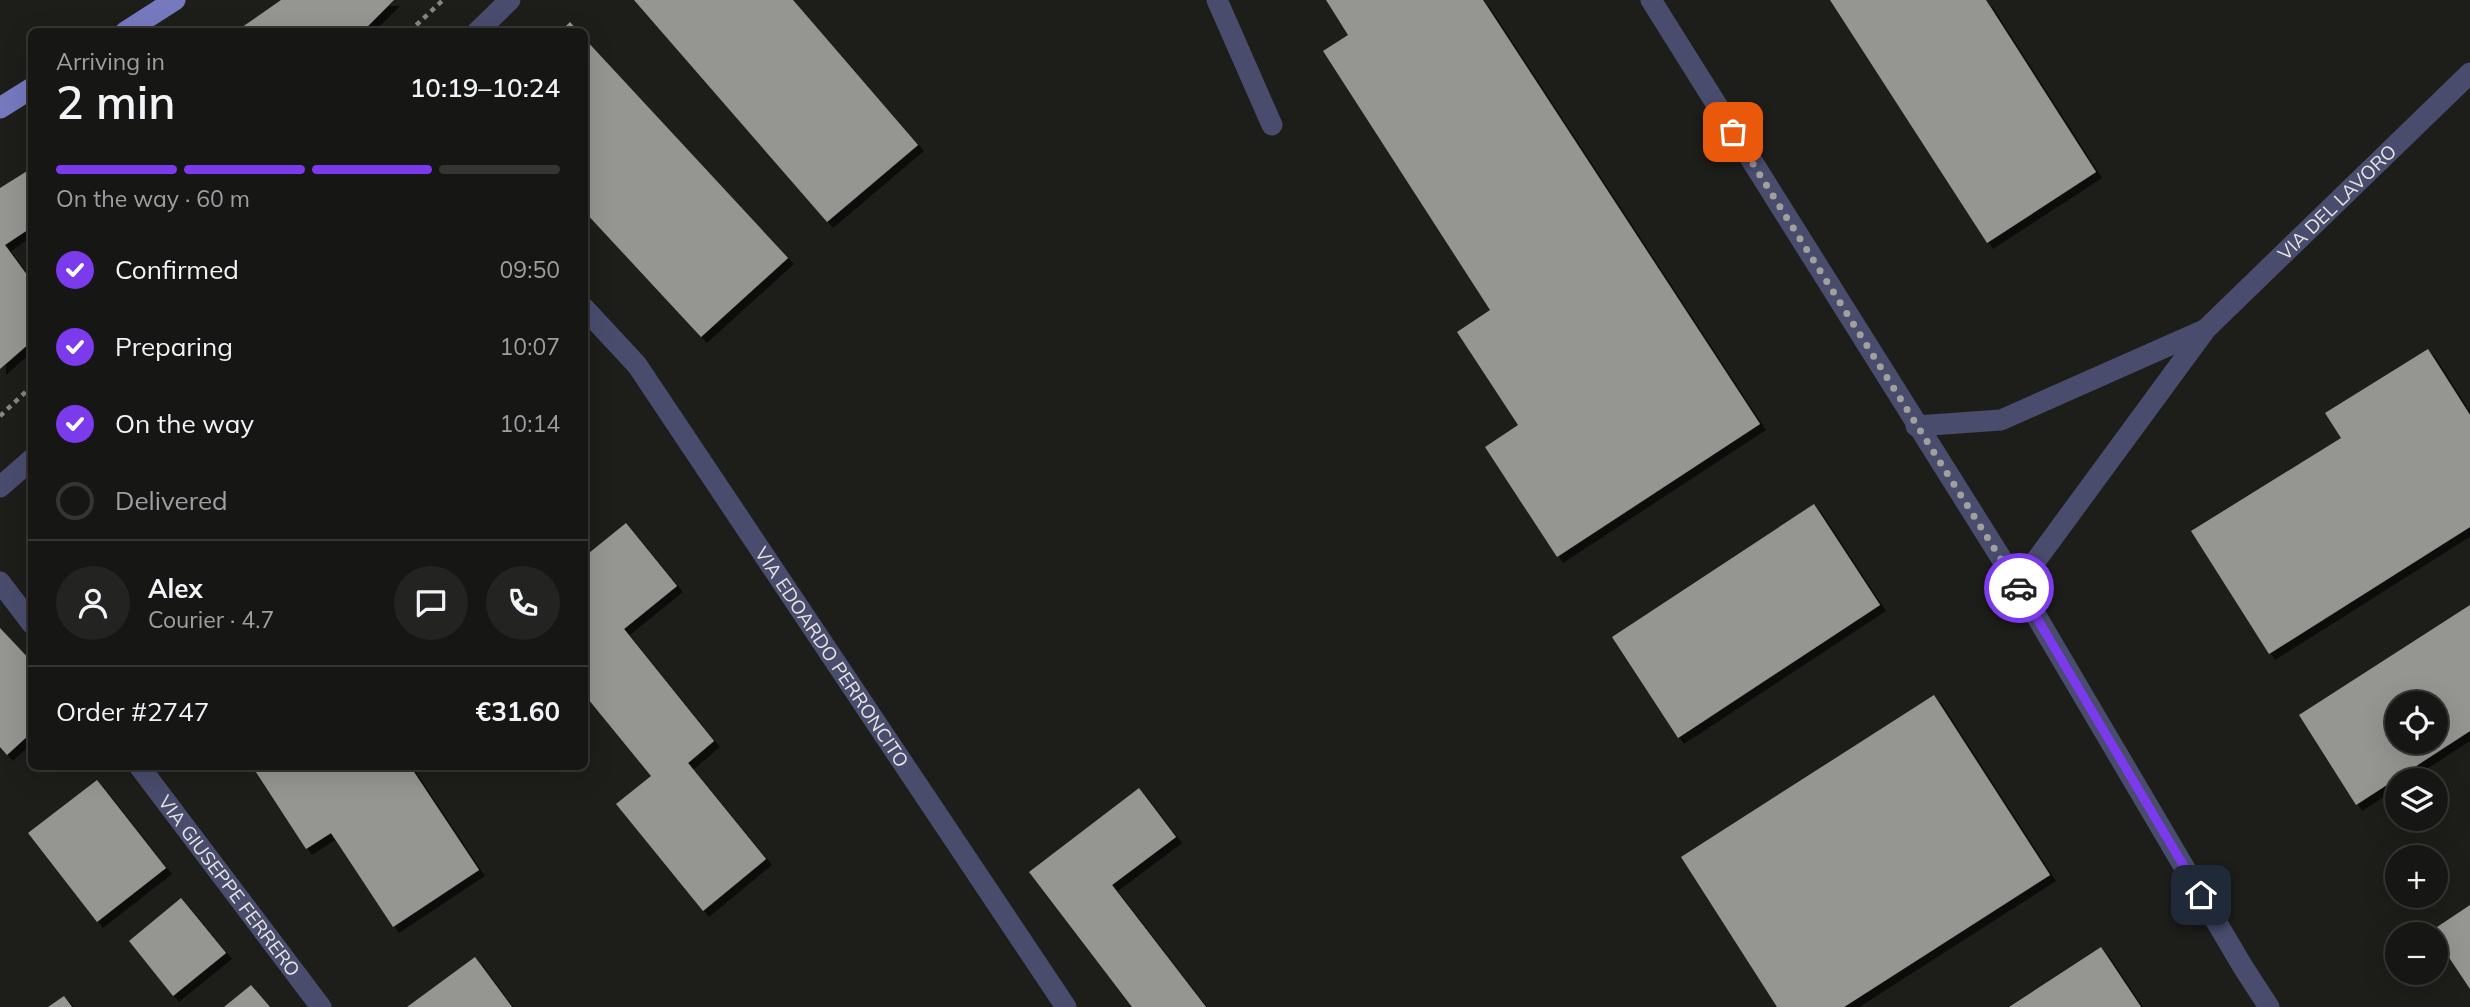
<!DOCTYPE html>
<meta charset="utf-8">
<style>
body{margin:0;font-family:Mulish,sans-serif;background:#232322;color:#f1f3f6;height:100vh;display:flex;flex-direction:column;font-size:26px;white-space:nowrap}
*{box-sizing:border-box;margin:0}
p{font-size:23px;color:#9e9fa0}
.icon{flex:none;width:38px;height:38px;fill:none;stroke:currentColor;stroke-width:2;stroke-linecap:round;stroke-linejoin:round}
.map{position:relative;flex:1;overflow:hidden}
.drawer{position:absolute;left:28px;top:28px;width:560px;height:742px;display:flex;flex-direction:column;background:#161614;border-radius:10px;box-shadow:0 7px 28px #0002,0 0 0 2px #353534}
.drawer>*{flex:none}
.fabs{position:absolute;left:2385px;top:691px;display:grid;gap:14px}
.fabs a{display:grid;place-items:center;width:63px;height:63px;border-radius:50%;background:#161614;box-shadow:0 7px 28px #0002,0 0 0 2px #353534;font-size:35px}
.pin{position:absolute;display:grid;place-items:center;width:60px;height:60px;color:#fff;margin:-30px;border-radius:14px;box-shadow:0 4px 10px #0006}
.courier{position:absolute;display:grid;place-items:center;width:70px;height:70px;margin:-35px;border:5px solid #7c3aed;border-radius:50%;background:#fff;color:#222;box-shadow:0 2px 9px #0007}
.headline em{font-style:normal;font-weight:600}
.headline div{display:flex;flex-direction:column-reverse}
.headline{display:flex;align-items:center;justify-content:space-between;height:119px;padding:0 28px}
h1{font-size:46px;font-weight:600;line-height:52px}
.bar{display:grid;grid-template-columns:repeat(4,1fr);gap:10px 7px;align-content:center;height:84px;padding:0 28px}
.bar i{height:9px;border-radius:5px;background:#353534}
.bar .current{background:#7c3aed}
.bar p{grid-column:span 4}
.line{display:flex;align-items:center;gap:18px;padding:0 28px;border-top:2px solid #353534}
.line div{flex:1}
.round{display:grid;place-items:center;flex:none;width:74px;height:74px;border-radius:37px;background:#232322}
ol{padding:0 28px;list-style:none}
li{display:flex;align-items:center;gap:21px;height:77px}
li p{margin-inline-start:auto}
li .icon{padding:7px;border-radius:50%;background:#7c3aed;color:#fff;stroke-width:4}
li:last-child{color:#9e9fa0}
li i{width:38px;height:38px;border:4px solid #353534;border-radius:50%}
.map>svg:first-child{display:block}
.building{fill:#959591;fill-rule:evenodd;filter:url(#shadow)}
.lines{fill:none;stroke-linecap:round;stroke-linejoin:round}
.path{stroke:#858582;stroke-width:4.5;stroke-dasharray:5 5;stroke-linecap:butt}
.service{stroke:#494c6d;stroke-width:21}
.minor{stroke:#494c6d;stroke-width:21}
.primary{stroke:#7679be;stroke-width:21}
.done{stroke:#a0a09d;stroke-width:7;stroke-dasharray:0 12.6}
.route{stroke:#7c3aed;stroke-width:9}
.labels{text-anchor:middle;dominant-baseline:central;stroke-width:7;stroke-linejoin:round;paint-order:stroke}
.street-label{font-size:19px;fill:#e6e6e3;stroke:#070706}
</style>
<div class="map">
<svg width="2470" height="1007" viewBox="0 0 2470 1007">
<defs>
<filter id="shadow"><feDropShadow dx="6" dy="6" stdDeviation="0" flood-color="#0009"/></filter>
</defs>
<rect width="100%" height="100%" fill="#1d1d1a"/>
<path class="building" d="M281 0H394L362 32H235Z
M634 0H793L918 145 827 222Z
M1326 0H1483L1760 424 1557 557 1485 447 1518 425 1457 332 1490 310 1323 51 1348 35Z
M1830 0H1986L2096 172 1987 243Z
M570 22 579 32H560Z
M584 38 788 258 701 337 584 211Z
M32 168V227L5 245 30 279 32 278V341L0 369V188Z
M2428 349 2470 415V527L2269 654 2191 531 2341 438 2325 413Z
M1814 504 1880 605 1678 738 1612 637Z
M626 523 677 586 624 629 714 741 688 763 766 859 703 911 616 804 651 776 584 694V557Z
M2470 605V731L2356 805 2299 715ZM2398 704H2436V742H2398Z
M0 628 32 662V732L7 755 0 747Z
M1934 695 2050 875 1844 1007H1777L1681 857Z
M252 766H410L479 870 393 927 331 833 306 849Z
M97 780 166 868 97 922 28 833Z
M1139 788 1176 837 1112 885 1206 1007H1132L1029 872Z
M181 898 226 953 173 996 129 941Z
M2470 905V989L2436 938V934L2431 931Z
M2101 947 2141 1007H2009Z
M475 957 512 1007H407Z
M251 985 270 1007H224Z
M64 996 72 1007H48Z"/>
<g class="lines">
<path class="path" d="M409 32 443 0
M0 416 32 386"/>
<path class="service" d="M1217 0 1272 125"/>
<g class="minor">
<path d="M1651 0 2018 585 2243 967 2269 1007"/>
<path d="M477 32 510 0"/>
<path id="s1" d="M584 308 637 365 1066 1007"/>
<path d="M1916 426 2001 420 2204 330"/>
<path d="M0 487 32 459"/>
<path d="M0 582 32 624"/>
<path id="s2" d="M2018 585 2206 329 2470 73"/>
<path id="s3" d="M139 766 321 1007"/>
</g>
<path class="primary" d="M125 32 175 0
M0 108 32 88"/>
</g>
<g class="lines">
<path class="done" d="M1733 132 2019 588"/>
<path class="route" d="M2019 588 2201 895"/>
</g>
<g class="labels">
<g class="street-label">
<text stroke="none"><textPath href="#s2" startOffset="500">VIA DEL LAVORO</textPath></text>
<text stroke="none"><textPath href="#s1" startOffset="429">VIA EDOARDO PERRONCITO</textPath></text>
<text stroke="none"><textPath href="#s3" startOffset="150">VIA GIUSEPPE FERRERO</textPath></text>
</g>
</g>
</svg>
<div class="fabs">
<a><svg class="icon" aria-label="locate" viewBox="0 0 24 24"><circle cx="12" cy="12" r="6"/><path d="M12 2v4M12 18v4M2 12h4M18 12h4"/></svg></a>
<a><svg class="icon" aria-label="layers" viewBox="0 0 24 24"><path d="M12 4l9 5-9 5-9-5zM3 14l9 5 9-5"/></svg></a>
<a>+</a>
<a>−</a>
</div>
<div class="pin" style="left:1733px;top:132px;background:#ea580c"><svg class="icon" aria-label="bag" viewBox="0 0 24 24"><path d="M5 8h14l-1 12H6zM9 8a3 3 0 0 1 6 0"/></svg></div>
<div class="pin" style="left:2201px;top:895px;background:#1f2937"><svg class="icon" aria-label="home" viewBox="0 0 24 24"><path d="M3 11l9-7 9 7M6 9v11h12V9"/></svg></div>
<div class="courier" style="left:2019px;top:588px"><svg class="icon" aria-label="car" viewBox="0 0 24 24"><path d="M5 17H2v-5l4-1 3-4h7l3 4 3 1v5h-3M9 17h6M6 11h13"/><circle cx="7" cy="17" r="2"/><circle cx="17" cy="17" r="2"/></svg></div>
<section class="drawer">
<div class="headline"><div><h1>2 min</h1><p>Arriving in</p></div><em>10:19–10:24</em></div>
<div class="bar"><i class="current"></i><i class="current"></i><i class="current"></i><i></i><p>On the way · 60 m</p></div>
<ol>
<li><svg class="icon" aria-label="check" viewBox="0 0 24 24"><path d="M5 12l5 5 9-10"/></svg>Confirmed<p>09:50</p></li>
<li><svg class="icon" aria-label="check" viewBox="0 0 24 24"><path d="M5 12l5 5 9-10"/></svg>Preparing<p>10:07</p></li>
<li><svg class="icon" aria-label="check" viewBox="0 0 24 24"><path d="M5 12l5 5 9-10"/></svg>On the way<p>10:14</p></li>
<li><i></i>Delivered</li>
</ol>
<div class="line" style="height:126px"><a class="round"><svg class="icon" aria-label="person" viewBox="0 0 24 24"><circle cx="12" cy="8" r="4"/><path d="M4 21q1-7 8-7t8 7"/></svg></a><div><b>Alex</b><p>Courier · 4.7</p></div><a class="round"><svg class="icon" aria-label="chat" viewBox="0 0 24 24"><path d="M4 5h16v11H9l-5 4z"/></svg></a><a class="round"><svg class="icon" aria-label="phone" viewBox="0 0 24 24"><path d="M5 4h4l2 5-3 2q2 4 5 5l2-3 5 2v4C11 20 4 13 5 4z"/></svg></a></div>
<div class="line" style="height:91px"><div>Order #2747</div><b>€31.60</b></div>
</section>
</div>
